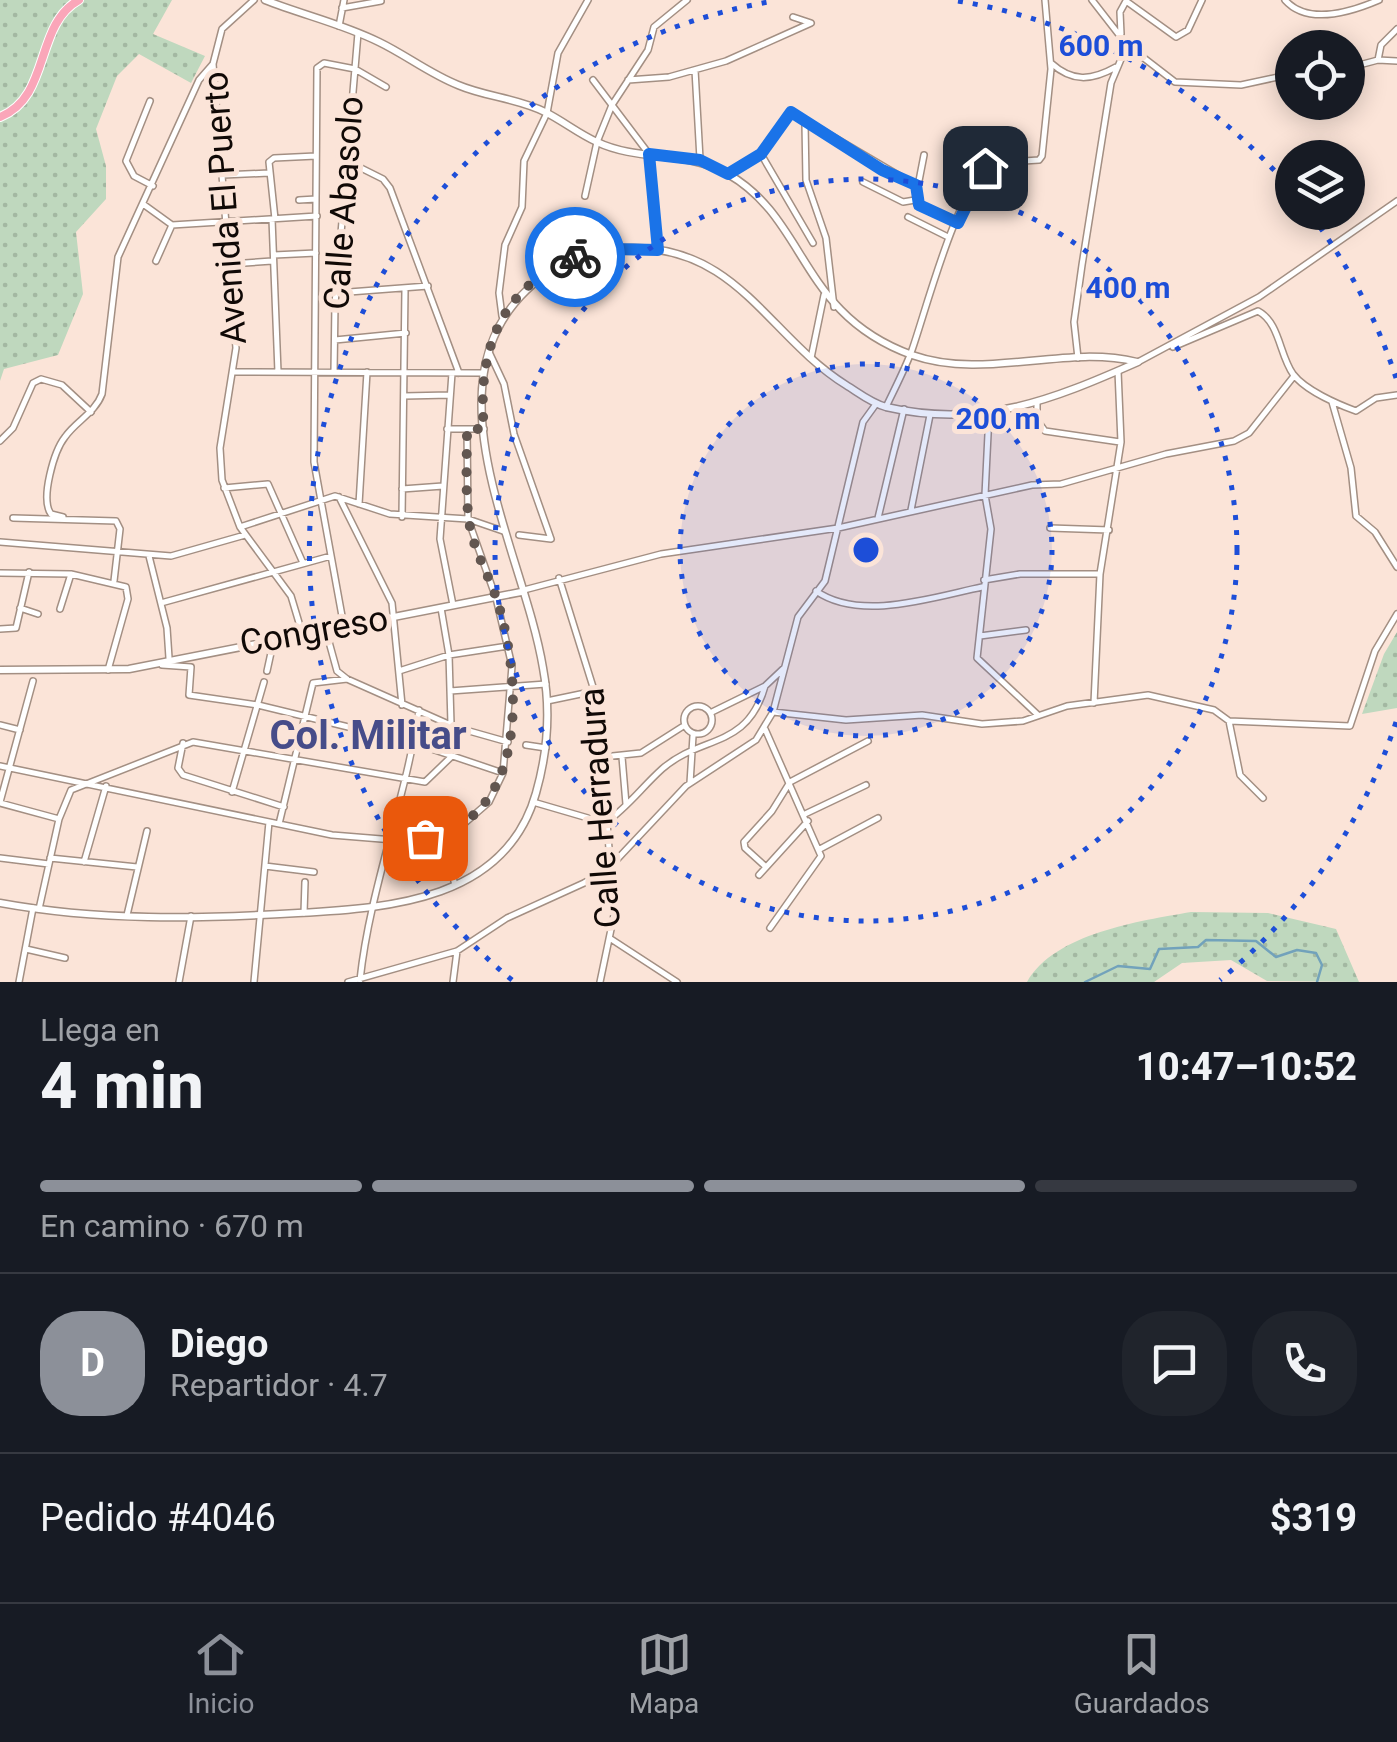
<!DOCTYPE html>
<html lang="es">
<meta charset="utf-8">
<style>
body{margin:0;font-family:Roboto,sans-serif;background:#20242c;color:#f1f3f6;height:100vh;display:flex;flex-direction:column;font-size:38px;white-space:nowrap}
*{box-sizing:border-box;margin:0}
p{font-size:32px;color:#9ea1a6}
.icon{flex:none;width:55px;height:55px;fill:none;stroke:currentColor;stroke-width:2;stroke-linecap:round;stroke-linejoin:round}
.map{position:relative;height:982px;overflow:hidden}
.details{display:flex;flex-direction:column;background:#171b24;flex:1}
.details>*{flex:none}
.fabs{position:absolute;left:1275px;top:30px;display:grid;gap:20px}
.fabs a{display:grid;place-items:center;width:90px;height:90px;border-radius:50%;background:#171b24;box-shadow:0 5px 25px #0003;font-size:50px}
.pin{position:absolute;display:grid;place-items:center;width:85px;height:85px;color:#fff;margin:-42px;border-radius:20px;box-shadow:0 5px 15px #0006}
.courier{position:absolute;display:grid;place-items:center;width:100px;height:100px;margin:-50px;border:8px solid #1a73e8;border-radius:50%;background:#fff;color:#222;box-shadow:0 2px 12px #0007}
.overview em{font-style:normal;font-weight:800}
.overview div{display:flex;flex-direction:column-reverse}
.overview{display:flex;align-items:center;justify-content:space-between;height:170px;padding:0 40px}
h1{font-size:65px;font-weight:800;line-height:75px}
.bar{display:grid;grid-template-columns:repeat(4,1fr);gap:15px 10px;align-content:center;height:120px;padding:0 40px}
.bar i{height:12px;border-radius:8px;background:#363941}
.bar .active{background:#8c9099}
.bar p{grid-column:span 4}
.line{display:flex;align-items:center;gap:25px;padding:0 40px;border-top:2px solid #363941}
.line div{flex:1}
.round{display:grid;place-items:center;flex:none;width:105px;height:105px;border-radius:40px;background:#20242c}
.dock{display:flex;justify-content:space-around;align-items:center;height:140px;border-top:2px solid #363941;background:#171b24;font-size:28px;color:#9ea1a6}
.dock a{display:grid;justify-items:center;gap:5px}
.dock .active{color:#8c9099}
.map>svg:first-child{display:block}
.grass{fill:url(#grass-dots)}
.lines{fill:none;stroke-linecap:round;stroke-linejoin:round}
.stream{stroke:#72a2bb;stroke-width:2.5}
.minor-casing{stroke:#a38f83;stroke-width:8}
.tertiary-casing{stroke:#a38f83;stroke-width:9}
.primary-casing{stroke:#fff;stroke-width:10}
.minor{stroke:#fff;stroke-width:5}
.tertiary{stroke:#fff;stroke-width:6}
.primary{stroke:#faa6b9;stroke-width:8}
.done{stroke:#625650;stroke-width:10;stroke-dasharray:0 18}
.route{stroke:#1a73e8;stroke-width:12}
.ring{fill:none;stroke:#1d4ed8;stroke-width:5;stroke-dasharray:5 10}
.labels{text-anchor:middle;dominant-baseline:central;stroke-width:10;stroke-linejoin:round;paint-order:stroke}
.street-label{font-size:35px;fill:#100906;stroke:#fbe4d8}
.quarter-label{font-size:40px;font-weight:bold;fill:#464c89;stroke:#fbe4d8}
.centre{fill:#1d4ed8;stroke:#fbe4d8;stroke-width:5}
.ring-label{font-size:30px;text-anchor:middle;font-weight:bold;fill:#1d4ed8;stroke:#fbe4d8;stroke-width:10;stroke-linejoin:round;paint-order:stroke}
</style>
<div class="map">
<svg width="1397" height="982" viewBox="0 0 1397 982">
<defs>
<pattern id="grass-dots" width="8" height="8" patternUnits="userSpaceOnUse" patternTransform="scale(2.5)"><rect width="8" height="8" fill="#bfd8be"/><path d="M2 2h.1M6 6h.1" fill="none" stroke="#a3b8a2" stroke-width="1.8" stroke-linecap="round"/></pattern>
</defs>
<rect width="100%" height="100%" fill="#fbe4d8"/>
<path class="grass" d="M0 0H172L153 34 205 56 191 83 139 54 117 76 96 129 106 166V199L76 232 83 294 58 355 4 369 0 381Z
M1397 632V708L1362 714 1384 654Z
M1191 912 1268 913 1336 929 1359 982 1267 981 1231 960 1182 963 1154 982H1027C1055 933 1140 921 1191 912Z"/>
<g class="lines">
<path class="stream" d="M1085 982 1118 966 1150 969 1159 949 1198 947 1206 940 1256 941 1276 957 1297 950 1316 953 1322 965 1317 982"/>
<defs>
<path id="minor" d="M254 0 222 29 213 64 236 348 220 448 222 480 240 527 291 596 303 636
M1092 0 1127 45 1175 82 1241 85 1292 74
M1285 0C1308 26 1351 12 1379 0
M342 8 381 1
M339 26 344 0
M1121 34 1120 12 1126 1 1176 37 1188 30 1202 0
M1378 60 1381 45 1397 29
M1051 63C1072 82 1091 81 1116 67
M1348 68 1378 60 1397 61
M695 70 700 159
M593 80 649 154 658 250
M628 80 669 77 726 61 811 23 793 17
M150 101 126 161 134 176 153 186
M805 123 806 180 826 238 834 307
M761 154 813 243
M349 162 383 179 390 188 459 373
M729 174 761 154 791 112 915 185 919 205 958 223
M223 175 269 173
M863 182 903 202 915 200
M918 186 924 155
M585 196 597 142 612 105 648 50 654 27 687 0
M299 200 316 199
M143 204 172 225 317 216
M908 217 948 237
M272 219 278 372
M275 219 269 162 274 158 316 156
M274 255 316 253
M156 261 172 225
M230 264 272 261
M336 293 428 286
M502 316 499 293 505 245 522 207 524 161 547 113 558 53 588 0
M335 340 406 333
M1173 347 1258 311C1280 323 1279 354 1293 374 1305 390 1337 404 1356 411L1376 398 1397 395
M489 352 504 384 514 434 551 539 519 535
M811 358 824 295
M1078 358 1074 322 1082 265 1111 83 1127 45
M1138 362 1259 297 1397 201
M235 372 482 373
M334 372 335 304 358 33
M452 373 440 539 453 605
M404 396 450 395
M1332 402 1351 468 1356 516 1375 532 1397 567
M1037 403V420L1045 431 1120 442
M886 407C895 388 905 369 912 350 927 307 957 189 991 163L1039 160 1042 156 1051 69 1045 0
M989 414 985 495 991 529 977 658 1038 715
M447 429H484
M0 441 13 428 33 383 41 379 62 385 91 412
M224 488 268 484 303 563
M402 489 443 486
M339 497 392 603 402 705
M359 504 367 372
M911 510 930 415
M63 517 51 514C40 499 54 451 65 437 76 421 95 413 102 394L118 257 199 80 213 64
M402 517 405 290
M13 518 116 521 120 529 114 581
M878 518 904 409
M240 527 335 496 390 514 468 519 503 531
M1050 528 1109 530
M0 542 171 556 245 535
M149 556 167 628 169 658
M0 573 71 574 126 587 128 599 108 670
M559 578 598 703 614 915 600 982
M984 580 1020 574H1100
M524 590 661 554 838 528 1032 485 1061 484 1166 454 1234 441 1249 433 1294 376
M816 591C860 622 934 597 982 587
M161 603 331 556
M20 608 38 614
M441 608 449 655 451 724
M60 609 71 574
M344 627 314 462 317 68 324 63 355 69 386 87
M0 629 16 628 29 572
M326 631 337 671 347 679 455 727 508 742
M980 636 1026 630
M162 665 191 667 189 695 258 705 414 743 503 773
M267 671 274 639
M399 671 449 655 508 646
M450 691 546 684
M547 701 595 691
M1094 703 1100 574 1121 442 1118 371
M684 720a14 14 0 1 1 28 0a14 14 0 1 1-28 0Z
M712 712 765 686 783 669
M773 712 846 720 922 715 982 724 1023 721 1067 706 1148 695 1214 710 1229 721 1350 726 1375 651 1397 614
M1229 721 1240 775 1263 798
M0 725 20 730
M765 729 821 856 770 928
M183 743 178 768 183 775 284 807
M526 745 546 748
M603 757 641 753 685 725
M622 757 626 804
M0 766 332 835 406 841 459 828 489 802 503 773 512 666 496 598 468 519 467 429
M690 783 693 736
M232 792 264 682
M0 802 33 681
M533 802 605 823C627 808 642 787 662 769 702 734 747 750 765 686
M0 803 59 819
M805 814 866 785
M279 824 313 683 347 679
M442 835 455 885
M820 849 878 818
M0 858 49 864
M50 858 137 867
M84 862 106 786
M265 866 314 872
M766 867 745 848 744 842 772 811 790 782 868 741
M759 875 808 821
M39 909 59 819 71 790 193 742 425 782 452 756
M304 913 305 882
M127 915 147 831
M611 939 677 982
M26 949 65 958
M360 980C370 888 405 802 419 710
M19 982 33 908
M179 982 191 916
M254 982 269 822
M348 982 457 951 507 918 584 883 608 869 686 786 756 740 773 712 798 617 825 581 863 422 876 404
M453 982 457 951"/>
<path id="tertiary" d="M265 0C303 15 343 24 379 42 406 55 430 74 458 85 486 97 517 98 545 112 563 121 579 134 597 142 639 162 687 150 728 174 808 220 799 314 912 355 986 381 1063 344 1137 362
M0 670 129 669 521 592
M0 903C98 921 198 919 298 913 391 908 506 900 536 793 548 751 551 711 543 668 522 541 409 361 555 268 579 253 604 249 632 248 738 247 769 337 846 385 859 393 871 403 886 407 981 429 1052 400 1138 362"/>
<path id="primary" d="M0 117C51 97 34 25 79 0"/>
</defs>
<use href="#minor" class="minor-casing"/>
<use href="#tertiary" class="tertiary-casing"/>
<use href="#primary" class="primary-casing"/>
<use href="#minor" class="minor"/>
<use href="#tertiary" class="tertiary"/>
<use href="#primary" class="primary"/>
</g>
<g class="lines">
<path class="done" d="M425 838C530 819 522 679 497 600 488 573 473 550 469 521 465 491 467 459 467 429H484C477 352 499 289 575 257"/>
<path class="route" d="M575 257 612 249 658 250 649 154 700 160 728 174 761 154 791 112 882 170 916 185 919 205 958 223 985 168"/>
</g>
<circle cx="866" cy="550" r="186" fill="#1d4ed8" fill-opacity=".12"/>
<g class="ring">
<circle cx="866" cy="550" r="186"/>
<circle cx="866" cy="550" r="371"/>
<path d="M1396 722A557 557 0 0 1 1220 980M512 980A557 557 0 0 1 774 1M958 1A557 557 0 0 1 1290 188M1311 215A557 557 0 0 1 1396 378"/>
</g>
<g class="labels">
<g class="street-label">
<text transform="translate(344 203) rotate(-86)">Calle Abasolo</text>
<text transform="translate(225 208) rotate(-94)">Avenida El Puerto</text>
<text transform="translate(314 631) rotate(-10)">Congreso</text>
<text transform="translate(600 808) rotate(-94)">Calle Herradura</text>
</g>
<g class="quarter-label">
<text x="368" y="735">Col. Militar</text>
</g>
</g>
<circle cx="866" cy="550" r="15" class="centre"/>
<g class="ring-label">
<text x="1101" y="56">600 m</text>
<text x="1128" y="298">400 m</text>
<text x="998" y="429">200 m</text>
</g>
</svg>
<div class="fabs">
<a><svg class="icon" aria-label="locate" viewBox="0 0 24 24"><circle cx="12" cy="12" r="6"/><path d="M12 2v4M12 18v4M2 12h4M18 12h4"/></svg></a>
<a><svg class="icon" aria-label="layers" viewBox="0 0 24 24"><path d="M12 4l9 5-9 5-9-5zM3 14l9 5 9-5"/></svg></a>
</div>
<div class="pin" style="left:425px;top:838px;background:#ea580c"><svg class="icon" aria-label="bag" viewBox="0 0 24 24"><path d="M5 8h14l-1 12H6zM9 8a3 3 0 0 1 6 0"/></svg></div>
<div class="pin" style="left:985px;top:168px;background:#1f2937"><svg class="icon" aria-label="home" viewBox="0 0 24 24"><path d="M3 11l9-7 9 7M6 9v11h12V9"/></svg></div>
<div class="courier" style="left:575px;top:257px"><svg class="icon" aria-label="bike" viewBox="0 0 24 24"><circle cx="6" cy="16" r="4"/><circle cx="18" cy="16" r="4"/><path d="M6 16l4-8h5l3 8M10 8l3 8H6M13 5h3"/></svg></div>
</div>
<section class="details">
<div class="overview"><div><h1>4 min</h1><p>Llega en</p></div><em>10:47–10:52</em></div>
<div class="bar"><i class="active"></i><i class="active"></i><i class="active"></i><i></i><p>En camino · 670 m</p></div>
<div class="line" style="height:180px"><b class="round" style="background:#8c9099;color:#fff">D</b><div><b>Diego</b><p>Repartidor · 4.7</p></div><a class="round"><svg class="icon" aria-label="chat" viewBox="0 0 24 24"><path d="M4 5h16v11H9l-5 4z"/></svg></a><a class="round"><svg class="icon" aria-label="phone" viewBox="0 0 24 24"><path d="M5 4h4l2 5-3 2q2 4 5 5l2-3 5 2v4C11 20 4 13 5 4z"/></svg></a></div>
<div class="line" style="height:130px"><div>Pedido #4046</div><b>$319</b></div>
</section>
<nav class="dock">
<a class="active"><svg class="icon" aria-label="home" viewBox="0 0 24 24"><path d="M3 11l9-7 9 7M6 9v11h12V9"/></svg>Inicio</a>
<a><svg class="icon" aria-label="map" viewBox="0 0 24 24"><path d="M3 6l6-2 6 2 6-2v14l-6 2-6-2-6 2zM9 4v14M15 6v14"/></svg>Mapa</a>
<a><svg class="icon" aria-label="saved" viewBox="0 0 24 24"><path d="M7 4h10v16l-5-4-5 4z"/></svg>Guardados</a>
</nav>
